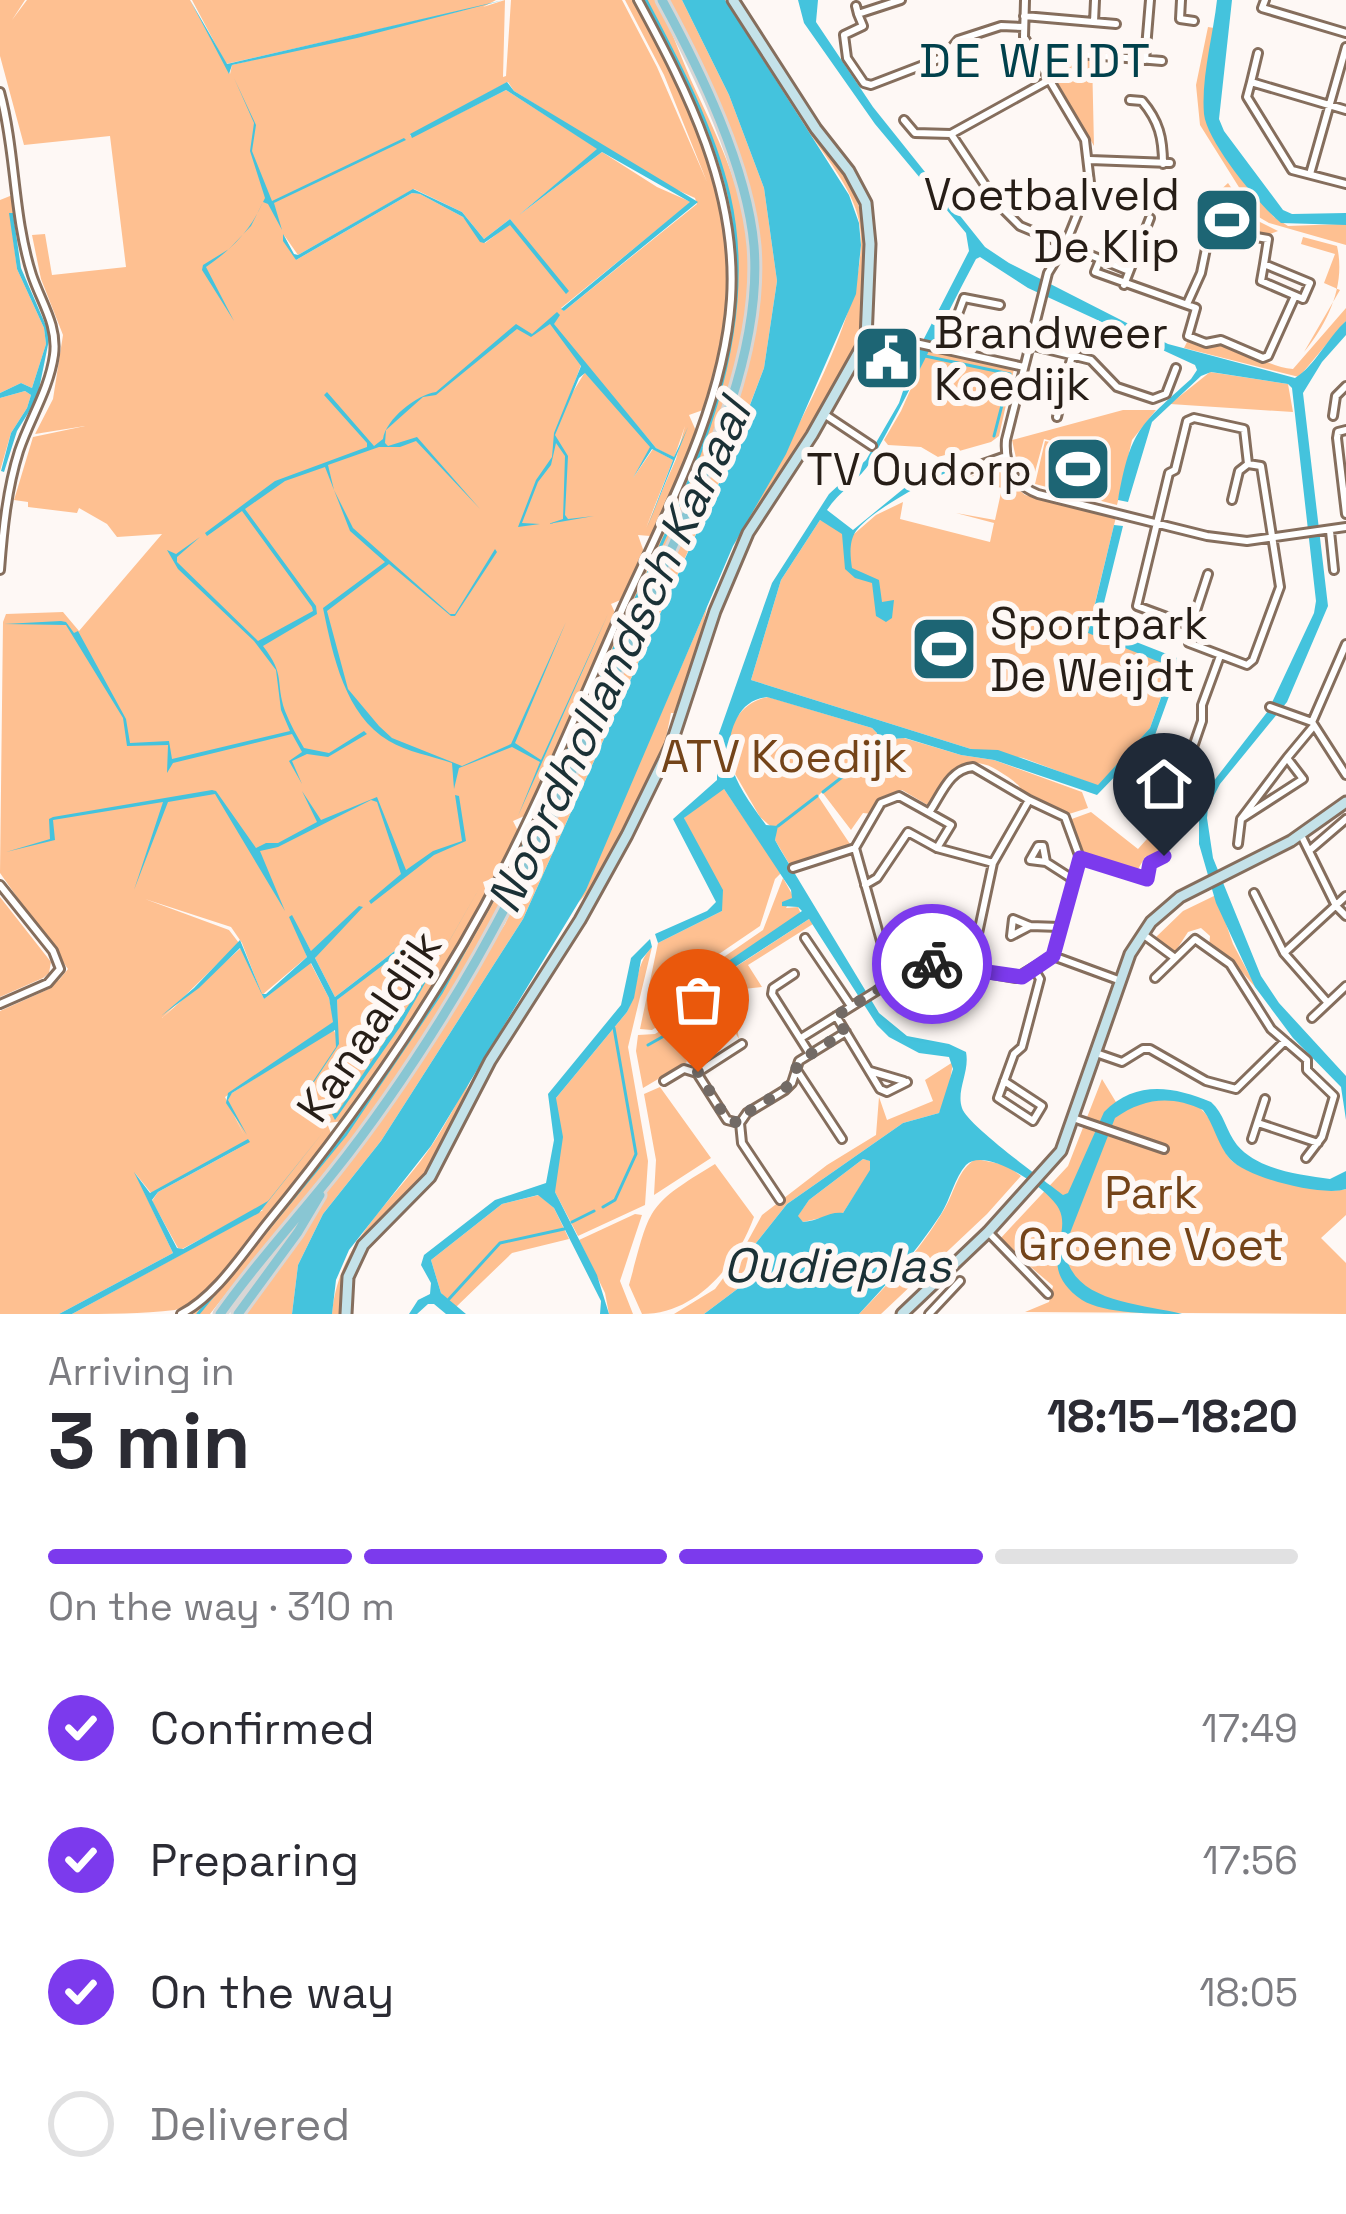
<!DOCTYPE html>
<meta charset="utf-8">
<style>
body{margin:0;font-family:"Space Grotesk",sans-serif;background:#f7f7f7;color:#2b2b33;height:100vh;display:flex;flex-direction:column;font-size:45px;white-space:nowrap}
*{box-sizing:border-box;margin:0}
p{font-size:39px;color:#7c7c81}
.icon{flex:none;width:66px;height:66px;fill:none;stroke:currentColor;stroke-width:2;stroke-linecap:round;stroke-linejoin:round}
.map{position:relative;height:1314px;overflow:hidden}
.details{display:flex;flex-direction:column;background:#fff;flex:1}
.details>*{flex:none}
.pin{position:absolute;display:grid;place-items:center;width:102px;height:102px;color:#fff;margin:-123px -51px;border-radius:50% 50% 50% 0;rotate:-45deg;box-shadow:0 0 12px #0007}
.pin .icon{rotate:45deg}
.courier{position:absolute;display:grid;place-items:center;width:120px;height:120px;margin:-60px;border:9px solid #7c3aed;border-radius:50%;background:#fff;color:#222;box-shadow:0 3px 15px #0007}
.head em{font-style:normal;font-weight:700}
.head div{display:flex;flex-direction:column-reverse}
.head{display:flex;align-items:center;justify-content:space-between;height:204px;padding:0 48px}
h1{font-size:78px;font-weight:700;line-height:90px}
.bar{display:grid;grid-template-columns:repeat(4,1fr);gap:18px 12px;align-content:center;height:144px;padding:0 48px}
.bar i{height:15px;border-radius:9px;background:#e1e1e2}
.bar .selected{background:#7c3aed}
.bar p{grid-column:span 4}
ol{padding:0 48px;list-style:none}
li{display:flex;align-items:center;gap:36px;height:132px}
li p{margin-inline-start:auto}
li .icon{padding:12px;border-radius:50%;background:#7c3aed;color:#fff;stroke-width:4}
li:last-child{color:#7c7c81}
li i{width:66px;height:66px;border:6px solid #e1e1e2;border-radius:50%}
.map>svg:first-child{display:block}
.green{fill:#fec091;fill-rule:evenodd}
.water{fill:#44c3dd;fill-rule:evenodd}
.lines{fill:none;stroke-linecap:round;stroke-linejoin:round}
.stream{stroke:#44c3dd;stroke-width:3}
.street-casing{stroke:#856e5d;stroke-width:12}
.secondary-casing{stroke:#856e5d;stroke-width:15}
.primary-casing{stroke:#d8d6d5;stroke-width:15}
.street{stroke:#fff;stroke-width:6}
.secondary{stroke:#c4e2e9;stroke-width:9}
.primary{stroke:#89c6d3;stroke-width:9}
.done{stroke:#726a65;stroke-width:12;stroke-dasharray:0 21.6}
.route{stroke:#7c3aed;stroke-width:15}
.labels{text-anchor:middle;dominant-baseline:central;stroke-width:12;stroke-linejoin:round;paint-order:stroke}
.poi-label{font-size:45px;fill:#271e17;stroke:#fef8f5;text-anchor:end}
.park-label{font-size:45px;fill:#744419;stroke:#fef8f5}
.street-label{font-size:45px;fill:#271e17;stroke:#fef8f5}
.neighbourhood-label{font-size:48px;letter-spacing:3px;fill:#01414c;stroke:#fef8f5}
.water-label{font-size:48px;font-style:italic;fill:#1b3136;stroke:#fef8f5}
</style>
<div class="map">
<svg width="1346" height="1314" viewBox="0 0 1346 1314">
<rect width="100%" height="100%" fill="#fef8f5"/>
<path class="green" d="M0 0H25L12 20 27 0H190L230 74 232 65 477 7 226 64 192 0H496L483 7 505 0 503 77 506 76 511 0H622L657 67 707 182 664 75 625 0H635C710 149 757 241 703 410L689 415 696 431 656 529 650 536 638 535 645 555 625 598 611 604 616 615 613 625 529 814 513 821 519 833C509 853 503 877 483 882L487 895C446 974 395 1048 344 1121L327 1123 332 1136C305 1172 214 1301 175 1310 143 1314 105 1314 72 1314L263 1210 257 1209 182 1249 178 1248 152 1201 158 1192 250 1142 151 1193 135 1173 173 1253 59 1314H0V1011L49 989 45 987 59 980 68 969 0 873 3 622 6 614 63 612 79 631 162 534 117 537 107 524 79 508 77 513 28 507V502L14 500 33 437 85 426 35 434 53 399 63 335 41 279 32 235 45 234 52 275 126 267 110 136 24 145 0 56ZM508 82 514 91 662 183 695 198 697 204 564 311 561 308 691 202 657 187 602 152 519 215 598 149 506 90 412 137 410 135ZM414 189 462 212 484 239 510 219 566 293 510 224 485 243 463 217 420 194 412 193 296 260 284 235 298 255ZM567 342 656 448 674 458 685 426 676 459 646 528 673 460 653 449 633 478 651 447 585 372 568 400 581 365ZM145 899 231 927 242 943 262 995 307 957 291 916 311 951 317 954 315 958 335 997 409 940 412 941 337 1000 338 1038 333 1029 232 1093 227 1099 244 1135 225 1097 334 1022 329 998 310 962 264 999 241 948 162 1018 239 943 229 930Z
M641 0H657C672 30 682 61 696 91 724 151 750 205 750 272 751 375 693 488 652 581 580 741 513 903 416 1050 354 1143 279 1226 210 1314H193C228 1282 257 1240 287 1203 367 1106 441 1000 499 888 542 805 573 715 615 631 668 527 736 382 734 263 732 168 681 84 641 0Z
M667 0H682L729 95 764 188 777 281 764 368 728 462 523 919 381 1141 323 1214 298 1265 292 1314H240L380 1116 505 924 615 685 747 358 759 284 752 205 742 170 689 38Z
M1208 27 1214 28 1204 108 1223 153 1274 217 1288 226 1342 224 1346 225V245L1269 223 1257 216 1200 125 1196 85Z
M1040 52 1092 57 1094 146Z
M804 125C873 197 872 236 861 332L857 346 791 461 733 546C773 467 876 309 859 221 852 187 823 154 804 125Z
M1228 183 1252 218 1278 231 1270 234 1212 225 1213 197Z
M15 194 17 213 13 219 10 214 17 269 44 328 46 344 32 388 21 383 0 393V200Z
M1303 237 1337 246C1346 285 1328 323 1304 352L1340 290 1324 283 1335 254 1301 244Z
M1346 308V321L1299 377 1184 348 1189 338C1203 343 1213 343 1227 346 1250 351 1269 367 1293 369Z
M928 350 1014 369 999 436 991 442 938 457 921 447 888 445 884 440 901 411Z
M1210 372 1288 384 1293 412 1170 404Z
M25 391 31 395 27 408 11 433 0 471V398Z
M1123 410H1156L1132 440 1117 505 1035 484 1045 441 1080 448 1044 439 1032 483 1018 467 1012 440Z
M1001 463 1012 484 1025 495 1116 517 1088 632 1172 666 1150 728 1098 786 1023 758 971 749 751 680 781 580 820 520 854 534 876 515 903 502 900 519 990 542 994 523 956 513 995 520 1002 488 965 479Z
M707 607 696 658 676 713H671L665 743 625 830 596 882 579 902Z
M768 697 872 728 877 733 878 747 892 739 904 738 961 755 994 760 1082 792 1088 808 1069 814 1025 796C1019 782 1009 778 997 770 961 749 948 780 931 807L902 790 884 796 873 814 863 813 851 830 822 792 818 796 850 844 791 867 775 840 776 831 760 817 727 760C723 733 739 702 768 697Z
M720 789H724L781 873 775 879 760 926 713 958 710 993 652 1030 640 1029 658 943 722 911 684 818Z
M1091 812 1138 849 1155 830 1160 833 1163 850 1145 857 1137 871 1081 853 1069 820Z
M783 878 793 896 786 908 798 907 801 914 724 964 723 978 730 979 731 970 809 919 813 924 748 965 762 987 716 992 718 961 763 930Z
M1216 895 1233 944 1257 989 1233 962 1209 949 1210 936 1201 928 1188 932 1175 952 1155 938 1183 911Z
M0 897 51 962 49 973 43 978 0 997Z
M652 947 628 1047 648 1161 645 1205 578 1236 555 1192 556 1098 627 1012C639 990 634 965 652 947Z
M714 997 732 998 739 1039 723 1013 676 1044 687 1062 643 1088 636 1051 638 1035 655 1034Z
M953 1062 948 1094 939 1113 903 1123 787 1204 752 1248 740 1287 704 1314H674L715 1289 739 1257 762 1215 827 1165 876 1135 879 1097 887 1120 933 1101 925 1080Z
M471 1078C459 1108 449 1139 432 1165 393 1225 341 1230 341 1314H332C338 1241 394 1202 432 1145 446 1124 458 1100 471 1078Z
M1102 1079 1122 1112C1145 1098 1190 1089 1208 1117 1217 1129 1220 1147 1230 1159 1244 1175 1327 1196 1346 1189V1215L1321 1238 1346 1263V1314L1025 1312 1049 1302 1053 1286 999 1240 1068 1166Z
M660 1087 711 1158 654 1195 656 1160 644 1094Z
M863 1159 871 1161V1170L843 1213 803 1222 797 1217 809 1200Z
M976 1159 1006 1165 1021 1176 987 1214 881 1314H859C891 1281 922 1248 945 1208 955 1191 958 1169 976 1159Z
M715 1164 754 1217C736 1266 696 1314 642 1314L629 1285C651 1207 644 1207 715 1164Z
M539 1195 554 1208 569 1239 512 1253 455 1308 441 1293 431 1260 502 1204Z
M635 1214 642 1215 620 1281 633 1314H609L605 1293 579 1240Z"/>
<path class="water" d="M190 0 227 64 504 0 357 38 232 65 229 74Z
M682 0H725L849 195 859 223 861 245 856 294 786 454 733 546 586 890 431 1146 349 1250 336 1280 332 1314H292L298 1265 323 1214 381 1141 523 919 728 463 764 368 777 281 764 188 729 95Z
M798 0H818L816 22 873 107 985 247 1009 263 1168 344 1295 378C1315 366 1328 337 1346 321V335L1322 362 1303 393 1328 606 1287 702 1220 784 1208 807 1207 818 1213 858 1261 976 1279 1003 1346 1076V1120L1341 1087 1293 1038 1255 987 1216 903 1199 844V811L1206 791 1268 711 1314 613 1316 601 1292 388 1288 384 1211 372 1201 376 1152 422 1128 502 1118 500C1131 429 1139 426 1191 379L1197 370 1195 365 1028 288 980 257 976 259C940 326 909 395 871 461 860 480 839 491 827 510L853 530 908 485 965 460V465C939 474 872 509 856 531 849 541 850 555 852 568L879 580 882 602 894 600 892 618 886 622 876 616 872 583 855 578 845 569 842 534 820 520 781 580 751 680 971 749 998 750 1098 785 1150 728 1172 667 1088 633 1114 525 1123 526 1098 627 1182 660 1155 735 1097 795 994 760 961 755 905 738 892 739 878 749 877 733 872 728 767 697C753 699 744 705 737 718 716 759 742 792 766 825L778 826 775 840 780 849 879 1013 907 1036 949 1044 966 1052C970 1072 956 1090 962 1108 967 1125 1045 1181 1063 1195L1068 1193 1104 1112C1135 1080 1173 1086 1211 1102 1224 1113 1226 1131 1237 1145 1258 1170 1300 1175 1330 1179L1346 1171V1189C1323 1197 1247 1178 1230 1159 1218 1146 1214 1124 1203 1110 1171 1095 1144 1098 1115 1118L1065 1246C1067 1303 1140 1303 1182 1314 1156 1314 1104 1314 1082 1300 1034 1267 1073 1236 1059 1209 1050 1190 986 1145 966 1165 955 1177 950 1200 941 1214 917 1251 889 1282 859 1314H704L740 1287 752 1248 787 1204 903 1123 939 1113 953 1069 949 1057 919 1053 889 1037 877 1025 809 919 735 967 731 979 723 978 724 964 802 911 798 907 782 906V902L792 898 791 890 724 789 684 818 723 890 722 911 658 943 655 934 707 911 716 902 673 819 717 780V739L772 583 829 494 866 460 899 403 914 358 969 251 966 233 875 124 804 23ZM863 1159 870 1161V1170L843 1213C829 1211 819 1221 803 1222L798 1216 809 1200Z
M1217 0H1232L1219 119 1224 131 1283 210 1292 214 1346 213V225L1281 223C1259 205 1207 142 1204 114 1201 78 1213 36 1217 0Z
M234 78 256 125 252 151 272 201 404 138 406 140 274 203 282 230 268 204 263 202C250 231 232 249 206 267L234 321 202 270 203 265 229 249 251 226 265 198 250 151 254 123Z
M507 82 514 91 698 202 564 311 561 309 690 202 602 152 519 215 597 149 506 90 412 138 410 134Z
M413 189 462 212 484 239 510 219 569 291 566 294 510 225 484 243 480 242 463 217 420 194 412 193 296 260 283 241V234L294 254 298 255Z
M9 213H13L21 268 50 335 37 399 17 431 4 472 1 471 11 433 27 408 31 395 25 391 0 398V393L21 383 32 388 46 344 44 328 17 269Z
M557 312 560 315 554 324 656 448 674 457 688 427 647 528 673 460 652 449 633 478 650 447 585 373 579 378 555 435 568 456 565 515 568 519 594 516 548 524 563 519 565 456 556 443 551 465 538 482 522 523 540 524 518 527 536 480 552 457 554 433 581 366 550 324 531 337 517 329 436 395 423 397 386 430 385 443 388 446 417 437 480 509 416 441 400 447H379L328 465 334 490 353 528 450 614H455L495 549 497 552 455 616H451L389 564 327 611 348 689 379 726 392 738 462 766 511 744 566 622 515 743 541 760 608 614 518 816 540 762 512 747 459 768 454 789 452 763C432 756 407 752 389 741 345 715 333 656 323 608L385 562 350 531 325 467 285 481 245 509 316 606 317 614 263 646C286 676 275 681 285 711 290 724 297 736 304 748L329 753 364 731 367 734 328 757 307 754 292 761 302 784 289 761 302 752 292 734 173 763 167 773 168 745 127 746 123 718 66 625 4 624 61 621 66 622 74 633 78 631 126 719 130 743 169 741 172 759 290 731 281 710 276 670 254 641 178 569 167 550 176 554 200 537 177 557V562L258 641 313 611 312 607 242 511 207 536 205 533 275 481 367 447V443L324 395 327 392 374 446 383 439C386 419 416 395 436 392L516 324 532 334Z
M212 790 216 791 256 848 266 843H278L317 822 302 791 321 820 377 797 406 870 433 851 462 841 455 795 459 796 466 841 434 855 371 904 369 901 401 874 377 802 371 800 278 847 260 851 285 911 215 794 168 802 134 890 163 802 53 820 55 840 6 852 50 839 49 819 53 817Z
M480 887 400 1027 335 1120 330 1110 337 1113 438 961 412 943 337 1000 339 1044 308 1091 318 1104 306 1092 336 1047 335 1030 232 1093 228 1100 247 1135 226 1103 228 1093 333 1022 329 998 311 963 264 999 240 948 199 988 161 1016 194 988 240 940 262 994H266L307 957 289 917 292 915 311 951 359 906 363 907 315 958 335 997 409 940 439 959Z
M650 939 652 947 641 960 634 998 627 1012 556 1098 563 1137 555 1192 597 1275 609 1314H600L601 1301 554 1208 538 1195 502 1204 431 1260 441 1293 466 1314H446L434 1304H428L417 1314H409L418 1300 430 1294 431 1283 421 1265 424 1255 495 1200 546 1183 554 1140 548 1094 621 1005 631 958Z
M324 1131 259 1213 72 1314H59L173 1253 134 1172 150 1193 248 1139 250 1142 158 1192 152 1200 177 1248 183 1249 268 1201Z"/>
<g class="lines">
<path class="stream" d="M925 356 1010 374 994 436
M631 609C691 483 762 338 729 195 713 127 678 61 646 0
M823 792 878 749
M778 826 817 796
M648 1045 719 1005
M603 1207 615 1200 636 1154 614 1028
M572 1222 594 1211
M449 1299 500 1243 564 1229
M198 1314 346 1134 441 993 528 836 630 614"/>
<defs>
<path id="street" d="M1025 0 1024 37 1085 140 1090 183 1065 245 1048 273 1006 440C1004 464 1014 485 1038 494L1207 536 1247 541 1346 527
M1181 0 1180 19 1194 21
M1265 0 1262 8 1346 33
M856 6 858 14 901 0
M858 14 863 26 844 35 847 58 864 83 871 85 944 57 958 40 1001 26 1024 27
M1024 16 1116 24
M1094 22 1095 0
M1031 50 1162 61
M1145 60 1150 0
M1251 82 1258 53
M0 92C16 152 13 216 32 275 41 302 58 325 54 355 49 390 30 418 19 451 7 489 3 530 0 570
M1130 100 1142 101C1159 121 1163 138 1163 164
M1346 110 1251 82 1247 97 1292 170 1346 184
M904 120 915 133 951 134 1047 81
M951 134 997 203 1020 226 1129 271
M1090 160 1170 163
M1310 174 1346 47
M1100 260 1095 272 1196 308 1188 336 1206 343 1221 340 1263 358 1268 356 1295 296
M1124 285 1150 218
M1187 304 1201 273 1210 229 1268 239 1264 264 1310 283 1303 299 1261 281 1264 264
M866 339 920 344 1024 367
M1030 345 1091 360 1117 387 1153 399 1166 394 1176 368
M945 349 964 298 1000 305
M824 414 872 446
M1333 416 1336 396 1346 386
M1057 417 1072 355
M1346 430 1338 432 1337 438 1346 514
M958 478 966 470 1003 457
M1232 500 1239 471 1248 464 1244 429 1194 418 1187 421 1175 470 1169 473 1137 606 1191 626 1189 643 1247 665 1253 660 1280 587 1261 466 1248 464
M1330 531 1334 570
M1191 626 1208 574
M1270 707 1312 722 1346 775
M1312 722 1346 644
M1287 758 1241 819 1303 779 1287 758 1312 728
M1029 800 1065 817 1080 858 1053 956
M930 811C942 793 950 769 973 767L1029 800 993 863 970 971
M1160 830 1135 809 1154 785 1163 783 1192 750 1202 721V705L1220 656
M1160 830 1163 783
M1301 835 1336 906 1346 916
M1238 844 1241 819
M1310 850 1346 819
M1080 858 1147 879 1150 863 1164 856
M1046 862 1030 860 1038 846H1043L1046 862 1074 880
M793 868 855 848
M0 885 53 951 60 969 48 983 0 1004
M865 885 877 878 908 832 937 848 993 863
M1254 893 1284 953 1328 1003
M1030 926 1011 936 1013 919 1030 926 1060 927
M1144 935 1175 958
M805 938 851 1006
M1284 953 1346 896
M904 973 881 941 855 848 881 803 899 796 951 825 937 848
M794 974 773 988 772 994 810 1054
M1155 978 1195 939 1230 964 1271 1029 1307 1060V1070L1334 1096 1322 1137 1306 1158
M942 982 956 984 958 969
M956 984 972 987
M836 1016 880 1089 887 1092 907 1082
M1312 1018 1346 986
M801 1038 923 962 1016 978 1053 956 1121 981
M1096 1053 1122 1062 1143 1049H1150L1206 1081 1236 1089 1285 1041
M870 1071 904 1081
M798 1072 842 1139
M697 1073 727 1120 739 1123
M664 1081 684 1069 697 1073 742 1044
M1004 1081 1042 1106 1033 1121 998 1098 1014 1054 1022 1047 1040 979 1034 969
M1073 1118 1164 1149
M1258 1123 1318 1143
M1252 1139 1265 1099
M780 1200 742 1143 740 1123 747 1113 785 1090 792 1083 799 1061 846 1032
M988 1232 1048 1294
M181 1314C216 1296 243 1253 268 1222 358 1112 439 996 504 869 548 783 585 693 624 605 668 509 724 405 731 299 738 191 688 92 638 0
M929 1314 960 1281"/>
<path id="secondary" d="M346 1314 348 1277 363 1245 430 1177 490 1061 580 920 627 835 671 745 715 611 748 533 812 435 866 339 870 244 866 203 849 171 816 129 733 0
M902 1314 988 1232 1061 1151 1130 954 1151 922 1180 897 1291 841 1346 802"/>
<path id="primary" d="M220 1314C255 1264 296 1220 334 1172 373 1123 410 1069 443 1016 529 879 590 730 656 583 701 482 763 359 754 246 747 166 700 70 662 0
M238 1314 298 1232 320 1195"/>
</defs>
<use href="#street" class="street-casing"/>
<use href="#secondary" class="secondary-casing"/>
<use href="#primary" class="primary-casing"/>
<use href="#street" class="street"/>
<use href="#secondary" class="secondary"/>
<use href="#primary" class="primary"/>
</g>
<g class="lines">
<path class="done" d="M698 1072 727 1120 740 1123 746 1113 785 1090 800 1061 845 1032 836 1016 922 962 932 964"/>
<path class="route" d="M932 964 1022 977 1053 956 1080 858 1147 879 1150 863 1164 856"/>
</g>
<defs>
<symbol id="stadium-square" viewBox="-11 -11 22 22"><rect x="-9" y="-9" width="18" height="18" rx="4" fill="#1d6574" stroke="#fef8f5"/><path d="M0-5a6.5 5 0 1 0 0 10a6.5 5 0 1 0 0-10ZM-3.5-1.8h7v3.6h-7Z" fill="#fff"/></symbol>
<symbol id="civic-square" viewBox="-11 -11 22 22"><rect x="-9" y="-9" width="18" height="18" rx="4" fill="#1d6574" stroke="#fef8f5"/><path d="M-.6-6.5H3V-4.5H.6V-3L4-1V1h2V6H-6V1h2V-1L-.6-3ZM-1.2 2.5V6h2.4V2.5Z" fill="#fff"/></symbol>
</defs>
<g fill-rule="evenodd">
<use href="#stadium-square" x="1189" y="182" width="76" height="76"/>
<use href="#civic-square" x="849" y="320" width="76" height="76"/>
<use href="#stadium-square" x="1040" y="431" width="76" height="76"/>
<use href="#stadium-square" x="906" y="611" width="76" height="76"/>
</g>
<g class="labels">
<g class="poi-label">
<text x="1180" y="194">Voetbalveld<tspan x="1180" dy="52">De Klip</tspan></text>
<text x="934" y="332" text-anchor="start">Brandweer<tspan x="934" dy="52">Koedijk</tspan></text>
<text x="1032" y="469">TV Oudorp</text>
<text x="990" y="623" text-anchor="start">Sportpark<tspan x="990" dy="52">De Weijdt</tspan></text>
</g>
<g class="park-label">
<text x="784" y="756">ATV Koedijk</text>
<text x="1151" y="1192">Park<tspan x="1151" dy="52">Groene Voet</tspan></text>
</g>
<g class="street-label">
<text transform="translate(369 1026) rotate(-56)">Kanaaldijk</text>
</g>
<g class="neighbourhood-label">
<text x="1036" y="60">DE WEIDT</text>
</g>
<g class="water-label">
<text transform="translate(619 656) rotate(-65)">Noordhollandsch Kanaal</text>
<text x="837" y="1265">Oudieplas</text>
</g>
</g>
</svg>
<div class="pin" style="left:698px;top:1072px;background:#ea580c"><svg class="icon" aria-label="bag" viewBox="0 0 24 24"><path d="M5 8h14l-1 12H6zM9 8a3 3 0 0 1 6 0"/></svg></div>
<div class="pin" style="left:1164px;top:856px;background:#1f2937"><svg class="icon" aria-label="home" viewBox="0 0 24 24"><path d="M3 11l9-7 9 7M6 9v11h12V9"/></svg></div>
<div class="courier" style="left:932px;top:964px"><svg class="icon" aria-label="bike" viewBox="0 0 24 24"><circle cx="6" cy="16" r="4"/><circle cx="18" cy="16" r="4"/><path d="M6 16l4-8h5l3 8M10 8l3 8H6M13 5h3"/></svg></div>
</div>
<section class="details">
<div class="head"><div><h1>3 min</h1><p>Arriving in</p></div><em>18:15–18:20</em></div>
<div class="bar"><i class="selected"></i><i class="selected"></i><i class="selected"></i><i></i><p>On the way · 310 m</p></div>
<ol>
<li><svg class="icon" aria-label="check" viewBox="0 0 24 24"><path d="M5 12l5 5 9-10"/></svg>Confirmed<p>17:49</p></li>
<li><svg class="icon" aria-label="check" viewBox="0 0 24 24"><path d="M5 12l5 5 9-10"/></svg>Preparing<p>17:56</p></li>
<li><svg class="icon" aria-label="check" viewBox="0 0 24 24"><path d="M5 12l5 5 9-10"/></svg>On the way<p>18:05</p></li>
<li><i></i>Delivered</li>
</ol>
</section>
